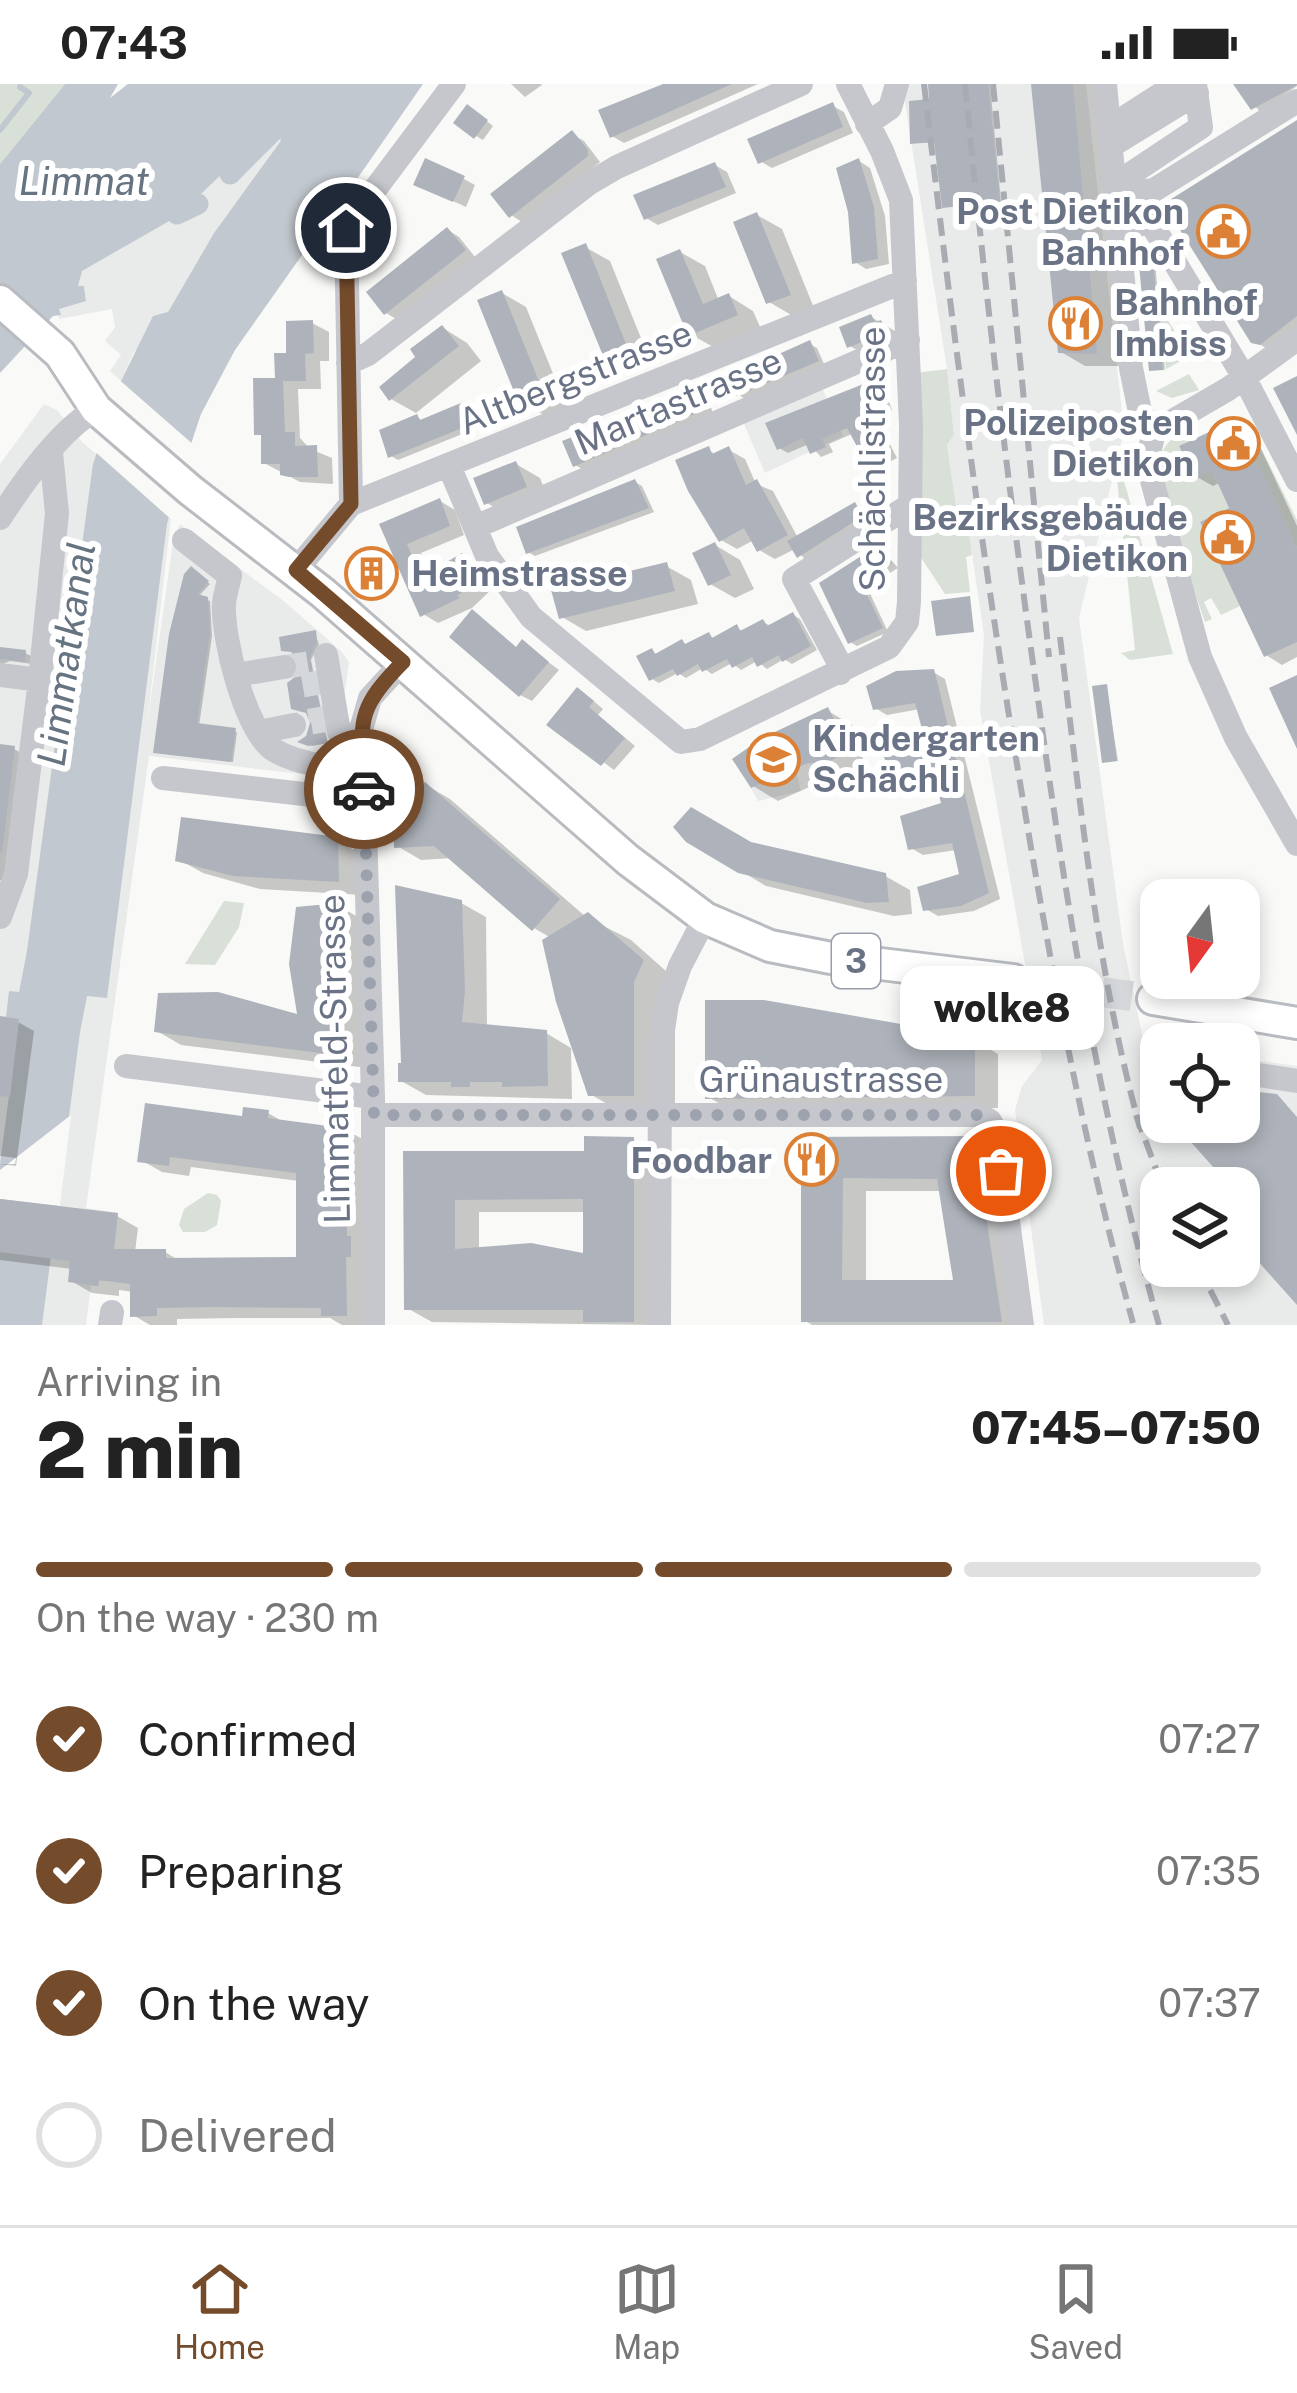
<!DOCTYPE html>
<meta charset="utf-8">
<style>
body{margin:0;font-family:"Public Sans",sans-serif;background:#f2f2f2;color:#222;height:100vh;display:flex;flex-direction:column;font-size:45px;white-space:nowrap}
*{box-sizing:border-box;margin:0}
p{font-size:39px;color:#767676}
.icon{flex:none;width:66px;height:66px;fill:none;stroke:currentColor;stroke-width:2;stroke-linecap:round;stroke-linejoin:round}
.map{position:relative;height:1241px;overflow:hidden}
.panel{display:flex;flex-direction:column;background:#fff;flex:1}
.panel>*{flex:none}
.needle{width:78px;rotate:195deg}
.tools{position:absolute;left:1140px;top:795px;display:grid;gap:24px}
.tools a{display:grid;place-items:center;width:120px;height:120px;border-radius:24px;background:#fff;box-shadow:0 6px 18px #0003;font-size:60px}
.pin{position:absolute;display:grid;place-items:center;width:102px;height:102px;color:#fff;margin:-51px;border:6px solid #fff;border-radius:50%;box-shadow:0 3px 12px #0007}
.courier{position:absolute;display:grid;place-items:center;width:120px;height:120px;margin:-60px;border:9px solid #754c2b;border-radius:50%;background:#fff;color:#222;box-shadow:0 3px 15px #0007}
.bubble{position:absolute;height:84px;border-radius:24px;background:#fff;box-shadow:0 6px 18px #0003;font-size:39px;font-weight:800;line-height:84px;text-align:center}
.overview em{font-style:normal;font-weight:800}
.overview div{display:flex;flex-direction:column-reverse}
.overview{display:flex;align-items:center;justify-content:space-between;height:204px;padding:0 36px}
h1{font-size:78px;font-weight:800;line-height:90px}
.bar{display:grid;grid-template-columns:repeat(4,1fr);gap:18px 12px;align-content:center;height:144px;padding:0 36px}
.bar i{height:15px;border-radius:9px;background:#e0e0e0}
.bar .selected{background:#754c2b}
.bar p{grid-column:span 4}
ol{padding:0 36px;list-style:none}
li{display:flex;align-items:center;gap:36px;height:132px}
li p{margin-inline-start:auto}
li .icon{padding:12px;border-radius:50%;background:#754c2b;color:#fff;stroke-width:4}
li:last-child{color:#767676}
li i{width:66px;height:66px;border:6px solid #e0e0e0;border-radius:50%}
.status{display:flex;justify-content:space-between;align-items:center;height:84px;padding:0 60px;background:#fff;direction:ltr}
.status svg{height:33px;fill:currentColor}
.menu{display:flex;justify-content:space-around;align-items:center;height:168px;border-top:3px solid #e0e0e0;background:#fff;font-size:33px;color:#767676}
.menu a{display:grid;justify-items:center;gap:6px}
.menu .selected{color:#754c2b}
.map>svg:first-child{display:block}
.built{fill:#e9eaea;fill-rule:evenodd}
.green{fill:#d9e0d8}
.water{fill:#c2c8cf}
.pier{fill:#f9f9f7}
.shadow{fill:#0003;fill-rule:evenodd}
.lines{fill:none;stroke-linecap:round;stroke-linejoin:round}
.stream{stroke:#c2c8cf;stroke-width:6}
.canal{stroke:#c2c8cf;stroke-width:21}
.building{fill:#aeb3bb;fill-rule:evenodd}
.minor-tunnel{stroke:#d5d8db;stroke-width:24;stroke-dasharray:24 12;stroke-linecap:butt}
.major-tunnel{stroke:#d5d8db;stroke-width:30;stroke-dasharray:30 15;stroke-linecap:butt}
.major-casing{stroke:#b8bbc0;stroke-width:36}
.minor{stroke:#c5c7cc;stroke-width:24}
.major{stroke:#fff;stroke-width:30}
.rail{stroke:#a8abb2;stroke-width:6;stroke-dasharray:18 9;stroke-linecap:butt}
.done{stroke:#9ca2ae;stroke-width:12;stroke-dasharray:0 21.6}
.route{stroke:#754c2b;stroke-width:15}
.labels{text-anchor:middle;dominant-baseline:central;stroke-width:12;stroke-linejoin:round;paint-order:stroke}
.shield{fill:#fff;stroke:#979daa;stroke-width:3}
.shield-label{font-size:33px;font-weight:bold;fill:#6a7386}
.poi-label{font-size:36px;font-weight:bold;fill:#6a7386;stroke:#fff;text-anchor:end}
.street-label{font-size:36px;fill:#6a7386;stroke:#fff}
.water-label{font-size:39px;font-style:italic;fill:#667381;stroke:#fff}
</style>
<div class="status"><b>07:43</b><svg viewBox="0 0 49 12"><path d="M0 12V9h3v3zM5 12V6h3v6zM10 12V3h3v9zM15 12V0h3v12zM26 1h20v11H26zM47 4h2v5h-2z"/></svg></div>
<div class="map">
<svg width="1297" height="1241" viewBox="0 0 1297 1241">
<rect width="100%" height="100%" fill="#f9f9f7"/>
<path class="built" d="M902 0H1086L1124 347 1079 534 1123 860 1146 969 1161 970V1038H1239V974L1297 982V1241H1044L1015 1026 1022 1002 1042 976 980 626 984 552 969 449 960 450 947 361 954 351 947 285ZM1161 1104H1239V1182H1161Z
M273 41 282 48 280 58 214 149 168 228 133 270 121 297 110 287 121 271 105 257 115 243 112 225 59 235 57 225 86 216 84 202H74L82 187 177 132Z
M820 299 843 352 765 389 741 333Z
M44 320 57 326 82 358 171 434 147 641 173 458 180 440 285 518 342 568 349 578 344 614 351 696 149 672 86 1124 118 1129 110 1197H99L98 1202H91L86 1241H0V380Z
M785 644 801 707 758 717 751 704 765 698Z"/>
<path class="green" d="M0 0H65L0 80Z
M1159 222 1190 272 1166 285Z
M947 285 954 351 947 361 960 449H969L972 471 966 473 970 508 945 510 918 469 915 289Z
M1189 290 1199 306 1172 314 1156 307Z
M1189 343 1195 354 1179 362 1194 394 1212 387 1229 424 1200 438 1240 522 1221 531 1211 514 1204 518 1212 535 1205 538C1195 508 1153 393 1162 369 1167 356 1178 350 1189 343Z
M1253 348 1297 436V464L1245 353Z
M1113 358 1173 570 1130 576 1121 569 1135 566Z
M224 817 244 819 239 843 215 881 185 880Z
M208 1109 217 1111 221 1117 217 1141 205 1148H183L179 1141 184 1125Z"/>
<path class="water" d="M65 0H118L110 14 128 0H423L357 95 337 96 338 120 235 266 201 330 178 399 167 440 107 914 87 912 80 948 42 1241H0V1080L19 936 6 933 9 907 19 908 27 867 93 380 121 297 153 232 168 228 214 149 280 58 282 48 273 41 178 132 82 187 78 202H84L86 217 59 225 61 231 53 232 0 289V80Z"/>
<path class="pier" d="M116 293 195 362 173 437 92 365Z
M71 1031 60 1122 0 1115V1086Z"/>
<path class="shadow" d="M511 0H541L542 1 525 13Z
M666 0H758L624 59 612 52Z
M931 0H990L1001 118 947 123 937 58 913 59 933 17Z
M1034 0H1094L1120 282H1085L1061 268Z
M1237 0H1297V2L1260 28Z
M833 22 844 28 853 49 772 84 760 77Z
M475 28 493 42 483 56 476 52Z
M1297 40V255L1271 267 1254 257Z
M572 50 584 57 600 78 522 138 511 131Z
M859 77 870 84 885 132 889 180 866 185 855 178Z
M715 81 727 88 736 109 658 141 646 134Z
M464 95 475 101 466 123 429 106Z
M757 131 782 145 814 224 793 232 769 218Z
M448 146 459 153 475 173 398 236 386 229Z
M585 163 610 177 651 279 631 287 606 272Z
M1146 163 1155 178 1165 286 1151 285Z
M680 168 705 182 719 217 729 212 753 227 761 245 715 264 690 250Z
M502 209 526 223 567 324 546 332 522 318Z
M871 233 905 253 874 276 850 262Z
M312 239 329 248V277H320L321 305H298L300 354 310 365 332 374 333 400 300 398 264 379V353L257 349 289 271Z
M443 244 467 259 481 277 416 329 391 315Z
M810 260 817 264 824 280 745 315 738 310Z
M875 299 884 304 892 326 875 331 897 374 878 384 869 379 854 349 829 360 833 368 821 373 809 360 788 369 779 364Z
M691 309 710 321 717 339 595 392 575 381Z
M468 320 475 324 482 342 398 376 391 372 417 334 424 337Z
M1237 338 1253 348 1297 442V573L1282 581 1266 571 1233 425 1221 398 1213 402 1197 393Z
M708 366 717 371 729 366 745 375 756 400 773 407 798 454 854 423 864 439 806 476 795 465 775 475 759 466 754 456 737 465 721 456Z
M516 380 540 394 549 417 511 433 487 419Z
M635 398 642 402 654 428 535 472 528 468Z
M440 417 455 426 464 451 421 469 430 491 462 472 478 481 492 505 472 524 438 539 423 530 383 441Z
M715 461 740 476 754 505 735 514 710 500Z
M880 463 898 484 867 503 888 548 857 562 850 558 823 500Z
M666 482 691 496 698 520 586 547 562 533Z
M191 486 210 500 198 513 210 517 212 552 199 642 237 648 233 678 159 669Z
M473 529 518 565 523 559 559 586 532 617 520 611Z
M793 531 800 535 817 566 792 580 784 575 767 585 757 577 741 586 732 579 712 590 703 584 686 594 678 589 659 599 652 595V567L659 572 709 551 715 555 737 544 745 548 763 538 771 542Z
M315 550 319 560 311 576 328 659 313 662 302 658 308 654 314 639 298 597Z
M0 566 25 569 33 573 32 580 10 577 0 581Z
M933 588 945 595 1000 815 974 827 938 832 926 825 962 791 956 766 923 771 911 764 945 721 938 695 905 701 893 694 926 651 920 625 887 631 875 624Z
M1106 603 1118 677 1107 678Z
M590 614 603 625 598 631 635 662 614 686 577 658Z
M828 627 852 641 866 684 851 692H834L778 717 753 702Z
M0 663 14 665 30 674 14 797 0 796Z
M426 701 450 715 586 833 631 856 684 903 675 922V1034L633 1035 590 1010 551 854 534 844 453 774 421 776 397 762Z
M337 756 361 770 363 811 260 805 203 789 178 775Z
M688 756 750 761 885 792 910 806 912 830 894 832 766 802Z
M461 819 486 833 487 944 546 949 571 964 572 1015 426 1011 401 997Z
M339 822 363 836 368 984 181 961 157 947 301 934Z
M0 935 18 938 34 947 16 1082 0 1080H15L16 1074 0 1072Z
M974 956 998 970V1024L733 1027 708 1013Z
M268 1029 287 1040 350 1048 371 1060 367 1241H342L330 1234H237L177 1235V1241H150L133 1231V1208L119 1206V1212L92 1209 71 1197 72 1185 0 1176V1118L117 1132 138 1144 135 1168H165L180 1177 299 1176V1097L191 1083 189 1092 162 1088 141 1076Z
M973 1055 998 1070 1023 1241H812L804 1236V1056ZM866 1107H942L956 1199H866Z
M633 1056 658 1070 657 1241 432 1238 407 1224 406 1070H587ZM479 1128H586V1173L479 1166Z"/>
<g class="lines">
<path class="stream" d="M0 46 29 9 20 3"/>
<path class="canal" d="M230 90 273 47 270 45
M177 130 198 120"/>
</g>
<path class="building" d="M663 0H732L610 54 598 26Z
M928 0H988L1000 118 942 124 934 58 910 60 909 17 929 15Z
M1031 0H1073L1097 270 1058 269Z
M1233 0H1297V1L1251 26Z
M833 18 843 43 758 80 747 55Z
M467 20 488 36 474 55 453 39Z
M1297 36V232L1260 261 1251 259 1175 138 1177 131 1168 117Z
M572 46 588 66V72L509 134 490 110Z
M425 74 465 92 453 118 413 101Z
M859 74 874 123 878 175 852 180 848 128 836 84Z
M715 78 726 103 644 136 633 111Z
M757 128 791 211 766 220 733 138Z
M447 143 466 166 384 231 366 208Z
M1143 158 1153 174 1163 286 1149 287 1137 159Z
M586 159 628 265 604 274 561 169Z
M680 165 703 220 729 209 738 231 688 252 656 175Z
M502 206 544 310 519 320 477 216Z
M871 230 875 238 881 236 886 248 847 264 839 243Z
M313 236 314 269 305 270 306 297H283L285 348H295V362L317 361 318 393H289L280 391V380H261V351H254L253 294H275L274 269H286V237Z
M442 241 459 262 389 317 379 303 415 273 410 265Z
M810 256 819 277 736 312 727 293Z
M1297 292V351L1273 304Z
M876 295 885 321 868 327 890 369 867 381 847 344 822 355 826 363 810 370 803 354 777 366 765 339Z
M691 306 699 328 573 383 562 357Z
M468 316 477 338 388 374 379 346 417 330 420 336Z
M1237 335 1297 464V558L1264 573 1200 438 1229 424 1212 387 1194 395 1179 362Z
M709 362 712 370 729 362 746 401 757 395 788 451 757 468 744 444 719 458 688 407 675 376Z
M516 377 527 403 484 421 473 394Z
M635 395 649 424 526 470 516 443Z
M440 414 450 442 407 460 421 493 462 469 478 496 457 512 460 514 420 533 379 440Z
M855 418 863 432 797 474 787 457Z
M715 458 731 491 708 502 692 469Z
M880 460 892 479 861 498 883 544 848 560 819 499Z
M667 478 675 507 559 535 551 506Z
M191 482 209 497 198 510 208 513 210 549 197 639 236 644 231 678 153 669 169 550 184 490Z
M970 512 974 548 936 552 931 517Z
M472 525 516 563 522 555 549 578 519 613 449 553Z
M793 528 811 562 782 578 779 571 757 583 752 573 732 584 727 575 702 588 698 580 677 592 673 585 649 597 636 572 652 564 655 570 682 555 685 560 709 548 712 554 737 540 740 547 763 535 767 542Z
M316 546 317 557 310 574 327 659 308 662 297 658 306 652 310 639 306 629 291 625 287 599 299 590 300 579 291 568 281 567 279 553Z
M0 563 26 566 25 578 0 575Z
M934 585 989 809 961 822 923 827 917 803 959 790 952 759 908 766 900 732 941 719 933 689 891 696 881 663 923 649 915 619 873 626 866 602 896 587Z
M1297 591V665L1269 604Z
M1107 600 1117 677 1102 679 1092 602Z
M577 603 594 617 589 623 625 654 601 682 546 641Z
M828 623 837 642 843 670 825 680 808 679 751 704 732 675 762 654Z
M0 660 15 662 2 768H0Z
M425 698 560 815 532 847 434 762 394 764 393 735Z
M691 723 751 758 886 789 889 818 867 819 738 789 686 758 673 743Z
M181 733 338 753 339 798 233 792 175 777Z
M395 801 462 816 465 907 462 938 547 946 548 1002 502 1003V998H470V1003H451V998H398V979H401Z
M339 819 344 972 154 948 158 909 218 908 297 930 289 880 296 823Z
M588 828 644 876 634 898V1012H588L556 918 542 856Z
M705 916H764L975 953V1012L705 1015Z
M0 932 19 935 10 1013 0 1012Z
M1259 1008 1277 1010 1297 1033V1221L1239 1156V1104H1232L1189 1056 1209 1038H1239V1012Z
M145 1019 242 1032 243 1023 269 1026 268 1034 351 1045V1067H347V1152H351V1173H346L347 1232H321V1224L213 1223 157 1224V1232L130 1233V1200L99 1196 98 1202 68 1198 70 1177 0 1168V1115L118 1129 114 1165H166V1174L296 1173V1089L170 1073 169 1082 137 1078Z
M584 1052 634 1053V1238H583V1226H404L403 1067H584ZM583 1115V1169L531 1159 455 1165V1116Z
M974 1052 1002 1238H801V1053ZM843 1094 937 1095 953 1196H842Z"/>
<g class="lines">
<path class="minor-tunnel" d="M284 583 311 579 321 637 294 641"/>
<path class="major-tunnel" d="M1013 896 1153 915"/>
<defs>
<path id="major" d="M0 217 60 270 96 325 190 406 323 509 628 776 705 834 770 862 831 874 1013 896
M1153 915 1297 939"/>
</defs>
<use href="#major" class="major-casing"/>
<path class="minor" d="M1105 0 1131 284 1140 328 1154 348
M1116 39 1177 0
M867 40 890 24 897 0
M1110 58 1119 57 1197 9
M1112 96 1123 95 1201 43 1195 0
M1114 111 1154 106 1297 17
M1118 143 1151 139 1244 293 1297 396
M348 279 368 270 588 100 617 83 801 0
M1154 348 1147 378 1200 573 1236 654 1297 760
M1154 348 1228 305 1297 255
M450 384 487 472 531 533 681 658 700 655 889 563 907 538 909 518 911 341 901 116 882 67 848 0
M351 420 346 144 454 0
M0 434C24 397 59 347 96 325
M475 443 908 256
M184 456 230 492C228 501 225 510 224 519 222 553 245 647 274 666 298 681 336 683 364 690
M296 486 351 420 905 197
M326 571 339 648 362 654
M840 589 837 575 794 495 912 420
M0 591 40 596
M236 591 284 583
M259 648 294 641
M163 694 365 717
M0 833 16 790 40 596 57 429 51 369
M126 982 373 1013
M1239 995 1259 991 1297 997
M374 1031H980L990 1037 996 1048 1022 1241
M110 1241 112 1228
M373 1241V1013L362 642 370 614 403 578
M659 1241 660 966 667 919 680 882 705 834"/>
<use href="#major" class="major"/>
<path class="rail" d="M924 0C952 241 983 482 1024 722 1053 896 1086 1069 1133 1239
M965 0C985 206 1009 411 1038 615 1067 826 1101 1036 1159 1241
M993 0 1049 573
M1060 553C1080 716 1096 885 1140 1044
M1136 1031 1163 1104
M1198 1182 1228 1241"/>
</g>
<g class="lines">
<path class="done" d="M364 705 374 1031H980C1000 1042 998 1065 1001 1087"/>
<path class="route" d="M346 144 351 420 296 486 403 578C353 628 362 639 364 705"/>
</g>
<defs>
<symbol id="civic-ring" viewBox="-11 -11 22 22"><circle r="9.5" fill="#fff" stroke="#db8035" stroke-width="1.5"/><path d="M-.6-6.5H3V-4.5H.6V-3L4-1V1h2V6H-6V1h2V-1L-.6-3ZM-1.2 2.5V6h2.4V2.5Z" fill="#db8035"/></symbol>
<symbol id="restaurant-ring" viewBox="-11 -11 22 22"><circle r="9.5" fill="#fff" stroke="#db8035" stroke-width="1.5"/><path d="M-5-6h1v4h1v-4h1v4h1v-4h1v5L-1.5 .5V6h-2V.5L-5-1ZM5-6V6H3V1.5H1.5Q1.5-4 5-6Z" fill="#db8035"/></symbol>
<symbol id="building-ring" viewBox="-11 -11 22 22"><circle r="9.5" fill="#fff" stroke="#db8035" stroke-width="1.5"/><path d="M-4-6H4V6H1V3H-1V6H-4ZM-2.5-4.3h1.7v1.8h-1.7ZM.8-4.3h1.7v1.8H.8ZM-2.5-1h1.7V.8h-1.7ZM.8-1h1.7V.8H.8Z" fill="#db8035"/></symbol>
<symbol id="school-ring" viewBox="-11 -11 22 22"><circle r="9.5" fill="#fff" stroke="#db8035" stroke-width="1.5"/><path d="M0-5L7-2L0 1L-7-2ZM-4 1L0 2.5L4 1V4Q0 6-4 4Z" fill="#db8035"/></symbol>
</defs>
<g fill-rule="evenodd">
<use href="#civic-ring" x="1194" y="118" width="59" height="59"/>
<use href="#restaurant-ring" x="1046" y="210" width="59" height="59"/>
<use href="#civic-ring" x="1204" y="330" width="59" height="59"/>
<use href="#civic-ring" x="1198" y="424" width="59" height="59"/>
<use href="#building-ring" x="342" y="460" width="59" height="59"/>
<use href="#school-ring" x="744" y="646" width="59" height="59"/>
<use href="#restaurant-ring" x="782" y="1046" width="59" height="59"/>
</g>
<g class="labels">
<rect class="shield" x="832" y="850" width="48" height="54" rx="9"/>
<g class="shield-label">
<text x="856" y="877">3</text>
</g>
<g class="poi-label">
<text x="1184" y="127">Post Dietikon<tspan x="1184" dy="41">Bahnhof</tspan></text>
<text x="1114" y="218" text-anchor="start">Bahnhof<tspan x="1114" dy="41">Imbiss</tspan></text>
<text x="1194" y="338">Polizeiposten<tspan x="1194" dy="41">Dietikon</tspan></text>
<text x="1188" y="433">Bezirksgebäude<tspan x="1188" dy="41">Dietikon</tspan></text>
<text x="411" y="489" text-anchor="start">Heimstrasse</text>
<text x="812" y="654" text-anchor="start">Kindergarten<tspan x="812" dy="41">Schächli</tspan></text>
<text x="772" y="1076">Foodbar</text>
</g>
<g class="street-label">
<text transform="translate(575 293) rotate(-22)">Altbergstrasse</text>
<text transform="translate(678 317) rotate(-23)">Martastrasse</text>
<text transform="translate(872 375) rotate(-90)">Schächlistrasse</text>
<text transform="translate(334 975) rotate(-91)">Limmatfeld-Strasse</text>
<text x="821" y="995">Grünaustrasse</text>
</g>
<g class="water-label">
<text x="84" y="97">Limmat</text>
<text transform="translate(66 570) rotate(-82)">Limmatkanal</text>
</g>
</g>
</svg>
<div class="tools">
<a><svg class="needle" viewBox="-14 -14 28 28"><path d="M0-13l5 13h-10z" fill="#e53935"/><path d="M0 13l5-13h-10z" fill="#767676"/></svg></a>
<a><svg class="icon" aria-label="locate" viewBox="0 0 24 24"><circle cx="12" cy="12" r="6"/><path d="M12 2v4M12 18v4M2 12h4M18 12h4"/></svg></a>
<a><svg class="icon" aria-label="layers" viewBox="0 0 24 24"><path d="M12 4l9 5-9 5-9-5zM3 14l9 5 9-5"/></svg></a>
</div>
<div class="pin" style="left:1001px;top:1087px;background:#ea580c"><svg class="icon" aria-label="bag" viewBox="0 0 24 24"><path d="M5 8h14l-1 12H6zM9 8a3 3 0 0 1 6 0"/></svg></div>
<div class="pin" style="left:346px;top:144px;background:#1f2937"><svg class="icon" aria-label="home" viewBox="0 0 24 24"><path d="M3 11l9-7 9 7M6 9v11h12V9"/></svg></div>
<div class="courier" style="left:364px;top:705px"><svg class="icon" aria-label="car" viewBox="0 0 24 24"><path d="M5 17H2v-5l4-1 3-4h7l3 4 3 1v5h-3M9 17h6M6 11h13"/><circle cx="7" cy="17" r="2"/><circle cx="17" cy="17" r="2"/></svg></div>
<div class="bubble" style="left:900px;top:882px;width:204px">wolke8</div>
</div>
<section class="panel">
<div class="overview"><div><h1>2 min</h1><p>Arriving in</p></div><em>07:45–07:50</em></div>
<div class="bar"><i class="selected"></i><i class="selected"></i><i class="selected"></i><i></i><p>On the way · 230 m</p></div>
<ol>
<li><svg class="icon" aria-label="check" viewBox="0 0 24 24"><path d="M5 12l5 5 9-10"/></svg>Confirmed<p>07:27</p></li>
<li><svg class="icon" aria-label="check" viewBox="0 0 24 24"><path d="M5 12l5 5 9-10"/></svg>Preparing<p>07:35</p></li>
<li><svg class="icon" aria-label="check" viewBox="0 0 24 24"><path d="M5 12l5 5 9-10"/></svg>On the way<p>07:37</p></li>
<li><i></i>Delivered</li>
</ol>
</section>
<nav class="menu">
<a class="selected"><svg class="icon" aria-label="home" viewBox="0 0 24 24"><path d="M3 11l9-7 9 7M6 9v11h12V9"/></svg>Home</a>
<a><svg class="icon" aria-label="map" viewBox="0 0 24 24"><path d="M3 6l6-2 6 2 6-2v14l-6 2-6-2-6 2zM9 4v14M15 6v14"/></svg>Map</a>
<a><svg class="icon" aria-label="saved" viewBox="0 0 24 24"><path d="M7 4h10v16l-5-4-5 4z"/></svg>Saved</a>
</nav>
